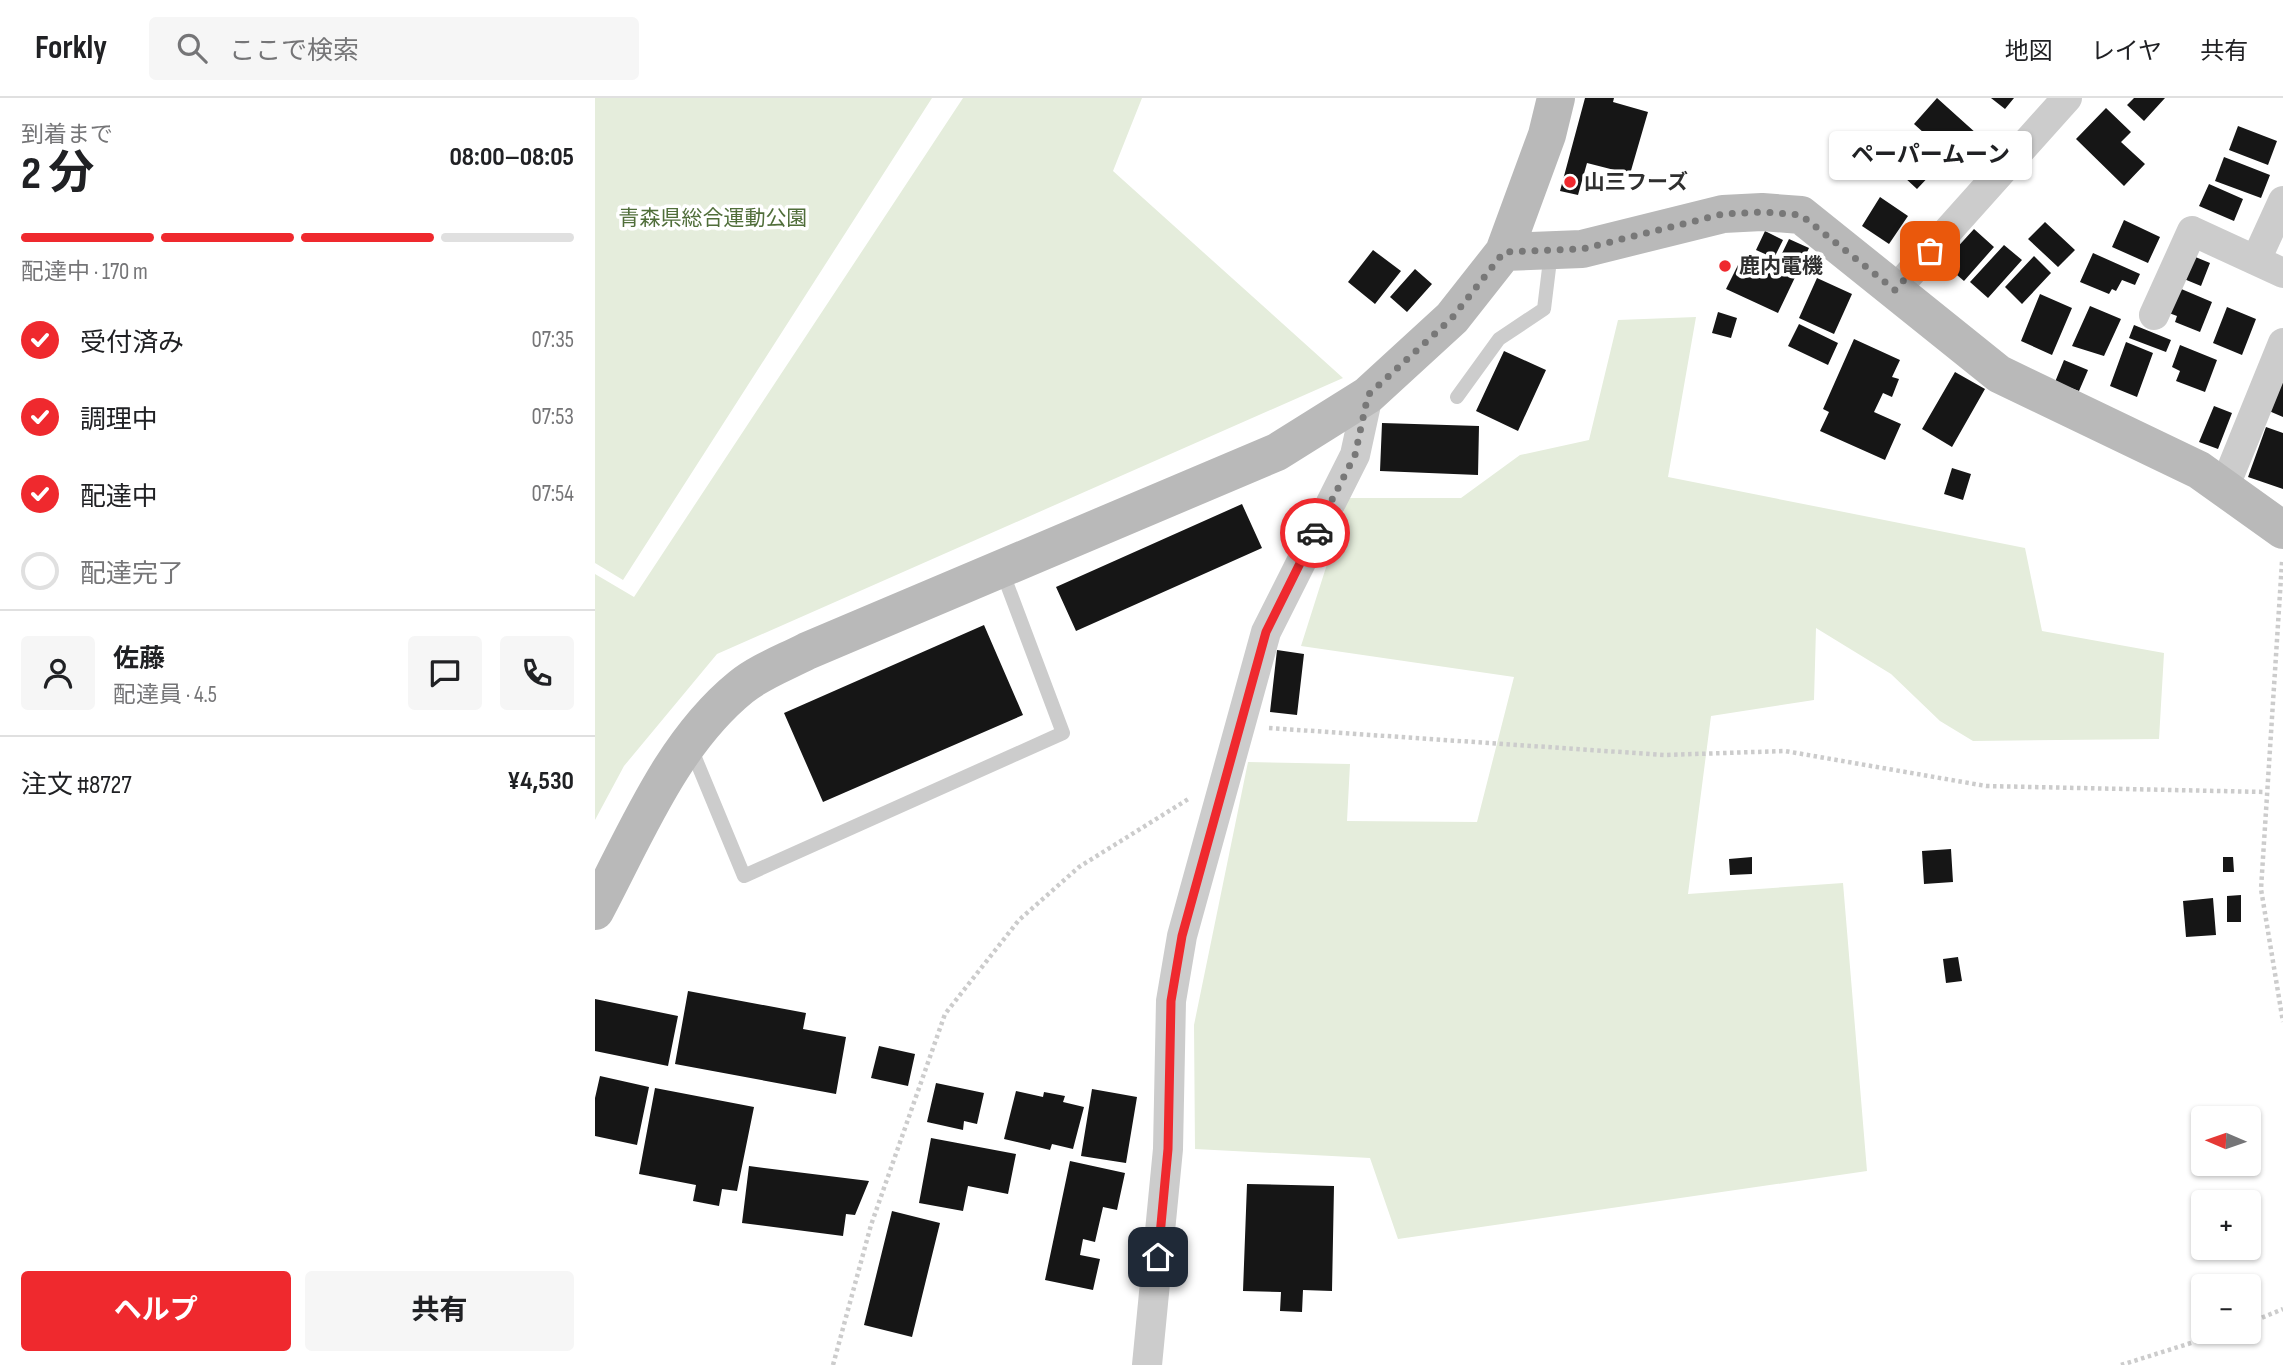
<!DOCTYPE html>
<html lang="ja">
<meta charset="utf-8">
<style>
body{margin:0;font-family:"Sofia Sans Condensed","Noto Sans JP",sans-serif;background:#f6f6f6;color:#202124;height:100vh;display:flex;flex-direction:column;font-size:26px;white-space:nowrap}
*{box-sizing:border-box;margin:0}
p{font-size:23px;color:#757577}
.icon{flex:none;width:38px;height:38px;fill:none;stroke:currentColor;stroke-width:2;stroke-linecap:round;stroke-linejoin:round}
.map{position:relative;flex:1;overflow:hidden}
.drawer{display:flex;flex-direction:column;background:#fff;width:595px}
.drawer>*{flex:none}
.needle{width:46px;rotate:272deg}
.buttons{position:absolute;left:1596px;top:1008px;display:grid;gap:14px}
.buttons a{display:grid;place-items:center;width:70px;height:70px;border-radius:7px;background:#fff;box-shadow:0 2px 5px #0004;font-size:35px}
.pin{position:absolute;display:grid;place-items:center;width:60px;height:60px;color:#fff;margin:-30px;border-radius:14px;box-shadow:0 4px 10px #0006}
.courier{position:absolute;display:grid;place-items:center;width:70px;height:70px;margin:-35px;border:5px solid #ef292e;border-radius:50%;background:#fff;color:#222;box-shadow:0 2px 9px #0007}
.bubble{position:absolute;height:49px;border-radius:7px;background:#fff;box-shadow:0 2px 5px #0004;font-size:23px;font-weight:700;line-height:49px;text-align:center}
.overview em{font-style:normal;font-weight:700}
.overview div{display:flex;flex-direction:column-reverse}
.overview{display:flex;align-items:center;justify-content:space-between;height:119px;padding:0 21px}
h1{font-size:46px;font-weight:700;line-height:52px}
.bar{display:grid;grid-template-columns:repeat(4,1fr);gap:10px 7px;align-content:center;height:84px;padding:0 21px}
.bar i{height:9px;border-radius:5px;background:#e0e0e0}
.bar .current{background:#ef292e}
.bar p{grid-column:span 4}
.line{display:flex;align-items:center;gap:18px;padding:0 21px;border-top:2px solid #e0e0e0}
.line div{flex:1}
.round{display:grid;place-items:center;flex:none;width:74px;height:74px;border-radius:7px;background:#f6f6f6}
ol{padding:0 21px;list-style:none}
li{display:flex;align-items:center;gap:21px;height:77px}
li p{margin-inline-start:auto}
li .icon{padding:7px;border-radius:50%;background:#ef292e;color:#fff;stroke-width:4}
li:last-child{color:#757577}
li i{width:38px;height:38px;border:4px solid #e0e0e0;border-radius:50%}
.action{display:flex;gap:14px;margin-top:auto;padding:14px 21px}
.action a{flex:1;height:80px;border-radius:7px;background:#ef292e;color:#fff;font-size:28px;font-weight:700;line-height:80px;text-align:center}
.action a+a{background:#f6f6f6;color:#202124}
header{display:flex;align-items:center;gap:42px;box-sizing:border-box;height:98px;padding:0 35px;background:#fff;border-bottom:2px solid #e0e0e0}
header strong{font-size:33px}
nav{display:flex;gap:38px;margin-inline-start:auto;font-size:24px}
.search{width:490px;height:63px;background:#f6f6f6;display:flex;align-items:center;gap:18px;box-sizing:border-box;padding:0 24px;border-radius:7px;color:#757577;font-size:26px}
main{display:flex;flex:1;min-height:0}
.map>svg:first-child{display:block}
.green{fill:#e5eddc}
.building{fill:#161616}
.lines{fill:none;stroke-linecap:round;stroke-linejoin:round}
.path{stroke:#ccc;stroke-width:4.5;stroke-dasharray:3.5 3.5;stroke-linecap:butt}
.lane{stroke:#ccc;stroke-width:14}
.street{stroke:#ccc;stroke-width:30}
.secondary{stroke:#b9b9b9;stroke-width:38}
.done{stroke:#787878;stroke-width:7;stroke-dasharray:0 12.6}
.route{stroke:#ef292e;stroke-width:9}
.poi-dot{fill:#ef292e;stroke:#fff;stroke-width:2.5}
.labels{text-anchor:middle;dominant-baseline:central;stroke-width:7;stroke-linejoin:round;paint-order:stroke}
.poi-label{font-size:21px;font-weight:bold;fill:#2f2f2f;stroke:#fff;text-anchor:start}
.park-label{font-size:21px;fill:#506e3a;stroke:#fff}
</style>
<header>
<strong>Forkly</strong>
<div class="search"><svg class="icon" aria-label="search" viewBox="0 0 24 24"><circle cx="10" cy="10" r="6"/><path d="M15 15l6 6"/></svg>ここで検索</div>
<nav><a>地図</a><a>レイヤ</a><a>共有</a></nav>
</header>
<main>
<section class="drawer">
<div class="overview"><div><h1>2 分</h1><p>到着まで</p></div><em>08:00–08:05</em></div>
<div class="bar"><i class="current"></i><i class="current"></i><i class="current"></i><i></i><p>配達中 · 170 m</p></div>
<ol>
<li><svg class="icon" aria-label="check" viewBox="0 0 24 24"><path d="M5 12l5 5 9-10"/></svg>受付済み<p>07:35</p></li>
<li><svg class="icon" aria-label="check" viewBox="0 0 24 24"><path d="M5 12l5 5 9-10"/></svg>調理中<p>07:53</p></li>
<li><svg class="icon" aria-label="check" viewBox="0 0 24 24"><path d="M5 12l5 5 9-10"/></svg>配達中<p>07:54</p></li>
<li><i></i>配達完了</li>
</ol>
<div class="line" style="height:126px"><a class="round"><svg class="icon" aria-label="person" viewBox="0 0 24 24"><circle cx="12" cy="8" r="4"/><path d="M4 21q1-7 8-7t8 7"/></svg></a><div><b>佐藤</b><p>配達員 · 4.5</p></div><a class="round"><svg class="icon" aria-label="chat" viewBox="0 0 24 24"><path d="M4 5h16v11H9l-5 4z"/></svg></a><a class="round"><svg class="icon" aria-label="phone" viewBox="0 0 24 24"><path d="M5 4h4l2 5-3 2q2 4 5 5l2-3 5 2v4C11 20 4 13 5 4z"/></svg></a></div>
<div class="line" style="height:91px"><div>注文 #8727</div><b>¥4,530</b></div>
<div class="action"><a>ヘルプ</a><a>共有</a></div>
</section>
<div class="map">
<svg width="1688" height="1267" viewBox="0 0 1688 1267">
<rect width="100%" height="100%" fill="#fff"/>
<path class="green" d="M0 0H337L28 482 0 465Z
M368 0H547L518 73 748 280 122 556 29 668 0 722V476L39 499Z
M1101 219 1073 379 1430 450 1447 533 1569 555 1564 641 1378 643 1345 623 1296 576 1221 530 1219 602 1116 618 1093 796 1248 785 1272 1073 803 1141 775 1060 600 1051 599 927 653 664 755 666 752 723 882 724 919 579 706 548 753 400H866L925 357 994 342 1023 222Z"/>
<path class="building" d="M990 0H1019L1018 4 1053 14 1035 76 992 65 983 97 965 93Z
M1342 0 1392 45 1369 71 1319 26Z
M1396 0H1419L1410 11Z
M1539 0H1570L1549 23 1532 7Z
M1511 10 1536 34 1526 44 1550 66 1529 88 1481 41Z
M1643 28 1682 43 1673 67 1634 52Z
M1301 36 1340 72 1322 91 1283 55Z
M1629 59 1675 77 1666 100 1620 83Z
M1614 86 1648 101 1639 123 1604 108Z
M1285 99 1313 118 1294 146 1267 128Z
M1529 122 1565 139 1553 165 1517 149Z
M1450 124 1480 152 1463 169 1433 141Z
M1379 131 1399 149 1369 183 1348 165Z
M1170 133 1188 142 1179 160 1161 152Z
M1194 141 1214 150 1183 215 1131 191 1146 161 1177 176Z
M1409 147 1427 162 1393 200 1375 184Z
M778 152 806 173 780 206 753 184Z
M1498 155 1545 176 1540 187 1527 182 1521 193 1517 191 1514 196 1485 184Z
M1439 158 1456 175 1427 206 1410 189Z
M1598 158 1615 165 1606 188 1589 181Z
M820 171 837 186 812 214 795 199Z
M1222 180 1257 196 1239 236 1204 220Z
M1584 190 1617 204 1605 234 1580 224 1582 218 1574 215Z
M1445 196 1477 210 1457 257 1426 243Z
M1495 208 1526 221 1509 258 1477 248Z
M1632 209 1661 221 1647 257 1618 245Z
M1123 214 1142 220 1136 240 1117 235Z
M1204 226 1243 245 1233 267 1193 248Z
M1539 227 1576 242 1571 254 1534 240Z
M1259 241 1305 262 1297 279 1304 281 1297 299 1288 295 1279 314 1306 326 1290 362 1225 333 1234 314 1228 311Z
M1531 244 1558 255 1542 299 1515 288Z
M1585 247 1622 262 1610 294 1581 283 1585 273 1577 269Z
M909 253 951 272 923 333 881 313Z
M1469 262 1493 272 1484 293 1460 284Z
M1360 274 1390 291 1357 349 1327 331Z
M1688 276V319L1674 313Z
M1619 308 1637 315 1623 351 1604 344Z
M787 325 884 328 883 377 785 373Z
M1671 329 1688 335V391L1653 379Z
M1357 370 1376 376 1368 402 1349 396Z
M647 406 667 450 481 533 461 489Z
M389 527 428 617 228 704 189 615Z
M682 552 709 556 702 617 675 614Z
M1356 751 1358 784 1329 786 1327 753Z
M1157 759V776L1135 777 1134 761Z
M1628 759H1638L1639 774H1628Z
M1646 797V824H1632V798Z
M1618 800 1621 837 1591 839 1588 803Z
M1363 859 1367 883 1351 885 1348 861Z
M93 893 211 915 208 931 251 939 241 996 80 966Z
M0 901 83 918 73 968 0 953Z
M284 948 320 956 313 988 276 980Z
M5 978 54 989 42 1047 0 1038V1000Z
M341 985 389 995 382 1026 369 1023 368 1032 332 1024Z
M60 990 159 1009 142 1093 127 1091 124 1108 98 1103 101 1087 44 1076Z
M497 991 542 999 531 1065 486 1058Z
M421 993 448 999 449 994 470 998 468 1004 489 1009 478 1051 457 1046 455 1052 409 1041Z
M336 1040 421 1056 413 1096 373 1088 368 1113 324 1105Z
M475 1063 530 1075 522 1112 508 1109 500 1144 488 1141 485 1157 505 1161 498 1192 450 1182Z
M154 1068 274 1083 260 1117 251 1116 248 1138 147 1125Z
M652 1086 739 1088 737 1193 708 1192 707 1214 685 1213 686 1194 648 1193Z
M297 1113 345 1125 317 1239 269 1227Z"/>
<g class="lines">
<path class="path" d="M1687 464 1666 791 1688 924
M674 630 1069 657 1190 653 1391 688 1670 694
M1654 1225 1688 1211
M238 1267 276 1127 350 916 424 822 484 769 595 700
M1526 1267 1631 1234"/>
<path class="lane" d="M862 299 904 241 949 211 956 154
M96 650 149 778 468 635 407 473"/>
<path class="street" d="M1661 162 1688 103
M1300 192 1472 0
M1559 217 1597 133 1688 175
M1629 390 1688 245
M552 1267 573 1051 576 903 587 838 671 534 760 357 773 297"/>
<path class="secondary" d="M909 154 987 151 1128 116 1167 114 1206 117 1404 276 1604 372 1688 432
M0 813C41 736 77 645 146 589 164 574 191 564 212 553L682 354 773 297 857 220 909 154 952 37 961 0"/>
</g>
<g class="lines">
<path class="done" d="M720 435 760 357 773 297 857 220 909 154 987 151 1128 116 1167 114 1206 117 1300 192 1335 153"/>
<path class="route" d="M563 1159 573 1051 576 903 587 838 671 534 720 435"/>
</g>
<g class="poi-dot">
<circle cx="975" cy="84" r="7"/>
<circle cx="1130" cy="168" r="7"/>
</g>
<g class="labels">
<g class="poi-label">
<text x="989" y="84">山三フーズ</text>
<text x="1144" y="168">鹿内電機</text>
</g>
<g class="park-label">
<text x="118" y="120">青森県総合運動公園</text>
</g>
</g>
</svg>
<div class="buttons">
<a><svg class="needle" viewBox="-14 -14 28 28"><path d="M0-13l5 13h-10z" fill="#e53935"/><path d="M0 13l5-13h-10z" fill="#757577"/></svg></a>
<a>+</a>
<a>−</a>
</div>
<div class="pin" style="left:1335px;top:153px;background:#ea580c"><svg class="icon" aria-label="bag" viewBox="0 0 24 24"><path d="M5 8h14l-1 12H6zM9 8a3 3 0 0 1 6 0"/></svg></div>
<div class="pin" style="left:563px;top:1159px;background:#1f2937"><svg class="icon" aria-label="home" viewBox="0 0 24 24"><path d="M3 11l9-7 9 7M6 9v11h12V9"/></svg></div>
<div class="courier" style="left:720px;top:435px"><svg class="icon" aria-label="car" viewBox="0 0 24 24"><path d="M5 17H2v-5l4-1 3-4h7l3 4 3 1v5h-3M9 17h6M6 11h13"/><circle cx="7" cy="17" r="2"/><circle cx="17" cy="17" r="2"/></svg></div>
<div class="bubble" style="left:1234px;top:33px;width:203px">ペーパームーン</div>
</div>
</main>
